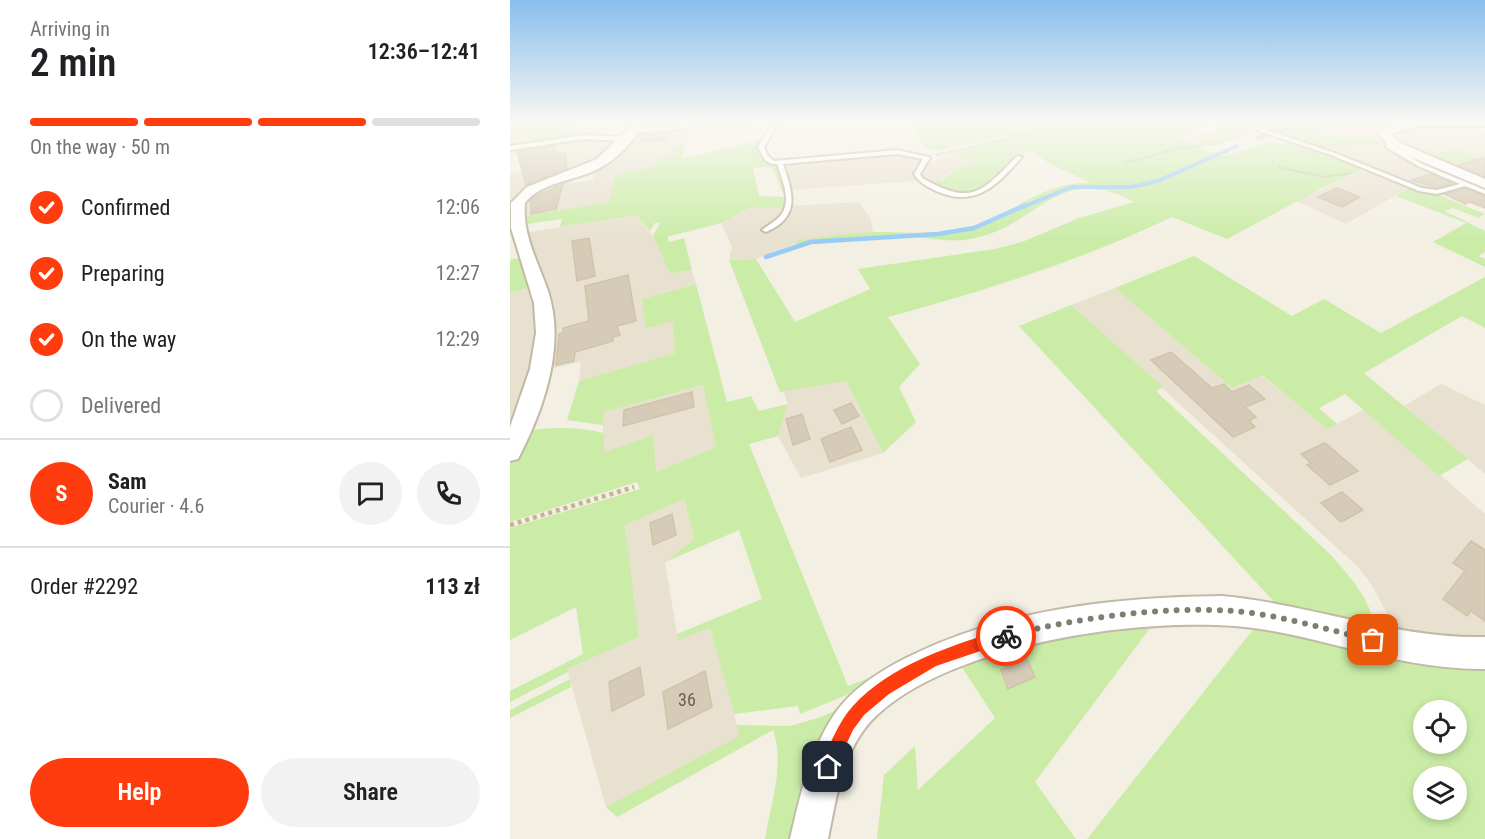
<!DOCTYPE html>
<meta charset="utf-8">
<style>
body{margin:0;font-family:"Roboto Condensed",sans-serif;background:#f2f2f2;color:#202124;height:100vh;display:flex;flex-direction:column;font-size:22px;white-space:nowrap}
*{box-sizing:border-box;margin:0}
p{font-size:20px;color:#757577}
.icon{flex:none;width:33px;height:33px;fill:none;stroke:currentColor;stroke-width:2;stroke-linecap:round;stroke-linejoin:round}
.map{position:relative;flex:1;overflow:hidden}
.panel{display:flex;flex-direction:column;background:#fff;width:510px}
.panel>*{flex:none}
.buttons{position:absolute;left:903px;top:700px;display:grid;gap:12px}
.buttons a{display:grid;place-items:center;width:54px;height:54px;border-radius:50%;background:#fff;box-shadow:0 3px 9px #0003;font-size:30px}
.pin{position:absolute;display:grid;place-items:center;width:51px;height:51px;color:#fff;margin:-26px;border-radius:12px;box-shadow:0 3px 9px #0006}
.courier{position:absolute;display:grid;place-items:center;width:60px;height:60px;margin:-30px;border:4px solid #ff3c0e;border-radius:50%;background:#fff;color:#222;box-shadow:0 2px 8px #0007}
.summary em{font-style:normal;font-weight:600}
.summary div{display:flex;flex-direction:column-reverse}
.summary{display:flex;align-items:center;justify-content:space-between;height:102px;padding:0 30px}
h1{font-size:39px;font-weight:600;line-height:45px}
.bar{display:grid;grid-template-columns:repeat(4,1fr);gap:9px 6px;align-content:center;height:72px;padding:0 30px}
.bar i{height:8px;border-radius:4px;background:#e0e0e0}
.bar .selected{background:#ff3c0e}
.bar p{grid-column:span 4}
.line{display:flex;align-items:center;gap:15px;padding:0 30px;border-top:2px solid #e0e0e0}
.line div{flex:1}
.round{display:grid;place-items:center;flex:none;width:63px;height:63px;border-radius:32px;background:#f2f2f2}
ol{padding:0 30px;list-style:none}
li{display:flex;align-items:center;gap:18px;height:66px}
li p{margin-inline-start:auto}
li .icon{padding:6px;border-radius:50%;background:#ff3c0e;color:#fff;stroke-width:4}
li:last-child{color:#757577}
li i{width:33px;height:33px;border:3px solid #e0e0e0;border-radius:50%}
.cta{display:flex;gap:12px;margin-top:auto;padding:12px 30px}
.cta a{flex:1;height:69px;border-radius:36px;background:#ff3c0e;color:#fff;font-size:24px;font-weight:600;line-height:69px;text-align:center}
.cta a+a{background:#f2f2f2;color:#202124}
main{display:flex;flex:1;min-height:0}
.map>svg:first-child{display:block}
.residential{fill:#e8e1d0}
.green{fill:#caeca7;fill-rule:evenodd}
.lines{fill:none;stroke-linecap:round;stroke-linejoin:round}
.stream-far1{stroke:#98ccf7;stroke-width:4}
.stream{stroke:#98ccf7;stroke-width:4.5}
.building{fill:#d5cbb7;stroke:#d1c3aa;stroke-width:1.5}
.lane-casing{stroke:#c2baa7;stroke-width:4}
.street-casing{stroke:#c2baa7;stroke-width:4}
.path-far1{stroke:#c3b494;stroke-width:2;stroke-dasharray:1.5 1.5;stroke-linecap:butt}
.path{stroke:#c3b494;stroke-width:4.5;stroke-dasharray:4 4;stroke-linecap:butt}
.lane{fill:#fff;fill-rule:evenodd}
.street{fill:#fff;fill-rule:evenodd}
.route{fill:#ff3c0e}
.done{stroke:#827d70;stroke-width:6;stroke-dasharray:0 10.8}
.labels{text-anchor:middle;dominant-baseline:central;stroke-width:4.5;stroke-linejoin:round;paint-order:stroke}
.near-number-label{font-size:18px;fill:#696253}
</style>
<main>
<section class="panel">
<div class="summary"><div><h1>2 min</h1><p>Arriving in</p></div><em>12:36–12:41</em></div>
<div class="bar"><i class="selected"></i><i class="selected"></i><i class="selected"></i><i></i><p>On the way · 50 m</p></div>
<ol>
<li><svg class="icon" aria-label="check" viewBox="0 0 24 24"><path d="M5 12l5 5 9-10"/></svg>Confirmed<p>12:06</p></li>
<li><svg class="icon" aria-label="check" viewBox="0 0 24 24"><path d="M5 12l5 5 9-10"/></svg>Preparing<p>12:27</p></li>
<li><svg class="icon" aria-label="check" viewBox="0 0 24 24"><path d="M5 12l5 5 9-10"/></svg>On the way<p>12:29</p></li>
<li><i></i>Delivered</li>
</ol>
<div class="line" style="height:108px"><b class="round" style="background:#ff3c0e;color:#fff">S</b><div><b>Sam</b><p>Courier · 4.6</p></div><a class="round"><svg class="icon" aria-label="chat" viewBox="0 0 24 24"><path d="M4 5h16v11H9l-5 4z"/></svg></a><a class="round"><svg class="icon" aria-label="phone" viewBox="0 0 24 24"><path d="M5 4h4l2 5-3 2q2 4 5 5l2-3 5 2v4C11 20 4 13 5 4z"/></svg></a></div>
<div class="line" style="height:78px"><div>Order #2292</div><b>113 zł</b></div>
<div class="cta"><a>Help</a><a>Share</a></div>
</section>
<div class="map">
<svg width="975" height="839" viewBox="0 0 975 839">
<rect width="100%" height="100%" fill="#f3efe3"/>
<path class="residential" d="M893 122 872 128 869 133 872 140 807 134V123Z
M687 129 707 136 683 145 663 138Z
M967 129 975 133V161L917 156 896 146 889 139 893 132 908 130Z
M180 130 175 145 166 146 161 157 146 165 105 175 99 202 9 217 10 208 24 191 63 178 62 183 83 180 84 170 124 134Z
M0 133 30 143 86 138 111 141 94 157 26 185 0 220V174L22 169 21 151 0 156Z
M859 144 874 145 905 166 950 183 924 190 912 189 809 147Z
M439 153 461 159 468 165 440 172 426 183 412 178 406 181 280 190 273 167 384 154 422 163Z
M852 170 899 188 836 224 787 201Z
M349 202 361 219 363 232 289 240 285 244 246 259 219 260 222 247 211 223 240 208Z
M126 215 144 237 160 274 182 270 186 284 132 299 164 320 165 353 69 381 71 362 36 370 14 233Z
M20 287 28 321V354L0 431V293Z
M605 288 722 388 751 375 817 429 855 409 975 514V653L893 632 880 619 861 584 848 567 561 305Z
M336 381 373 453 291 478 268 436 278 404 273 391Z
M931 384 975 405V474L894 406Z
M194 385 206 447 146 472 93 453V412Z
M174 499 184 539 155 563 168 639 200 628 230 736 96 807 57 669 129 637 115 525Z"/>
<path class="green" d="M66 122 65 129 111 138 74 136 30 141 0 133V123Z
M399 122H623L633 126 649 122H713L664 137 683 145 707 136 698 133 724 122H736L742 129 705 144 687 147C694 149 701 154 709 155 728 159 750 137 771 144L777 141 818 153 852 170 816 186 717 239 662 217C571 260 476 291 378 317L410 364 389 387 406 422 373 453 336 381 270 392 219 260 246 259 285 322 360 289 348 269 485 249 512 242 569 218 624 202C546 161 528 228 460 239 439 243 417 237 396 237 359 238 322 244 285 244L289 240C314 237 341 233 367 232 395 232 426 235 454 229 499 218 533 180 581 183L540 164 519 150 513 156H509C479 183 463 208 421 182L432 180 447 168 467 165 461 159 439 153 502 138 497 135 427 151 414 148Z
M807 122 808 135 872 140 874 145 809 147 752 129 742 123Z
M251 136H254C247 149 252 162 268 165L277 190V207L240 208 211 223 157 237 159 242 174 238 182 270 160 274 143 235 151 222 145 223 140 231 126 215 50 227 52 219 16 224 9 217 99 202 105 175 146 165 148 159 161 157 166 146 175 145 172 159 249 140ZM261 167C268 176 268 188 276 197L249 196 243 168Z
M945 149 975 161V162L948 169 917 156Z
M899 188 927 194 975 214 969 218 943 208 935 211 975 231V252L968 256 975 259V267L923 242 956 223 886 196Z
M684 256 782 316 814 299 871 333 975 277V328L952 316 854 373 958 459 929 476 835 394 809 408 827 424 817 429 752 375 722 388 605 288Z
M9 258 20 287 0 293V260Z
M186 284 217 402 241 396 249 411 278 404 268 436 239 444 338 686 384 668 359 686 290 714 288 706 224 714 200 628 168 640 167 634 252 599 229 530 155 562 184 539 174 499 115 525 129 637 57 669 58 672 0 702V691L73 654 66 607 0 640V528L130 489 127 482 0 522V464L21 430C47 427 68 427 94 433V452L143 436 146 472 206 447 193 385 94 412 93 425 57 420 69 381 165 353 163 321 136 328 132 299Z
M561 305 653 387 646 391 821 555C839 576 863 601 864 629L769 607 509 326Z
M646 620 525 782 566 839H367L374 775 405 746 408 790 485 718 446 658Z
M749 622 975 662V839H577ZM914 711H946V744H914ZM914 777H946V810H914Z
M60 679 61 687 0 718V710Z
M349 700 291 839H255C261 802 275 766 263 730L107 817 96 807 229 736 226 725 280 726 311 717Z"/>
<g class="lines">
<path class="stream-far1" d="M38 122 45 127
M765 133 794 122
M747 138 758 135
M513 207 561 187H620L648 181 727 146"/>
<path class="stream" d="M256 257 301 242 428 234 464 228 516 205"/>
</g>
<path class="building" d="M160 132 154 140 131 141 136 134Z
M45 146 46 154 55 153 57 168 16 185 7 152Z
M975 157V177L948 165Z
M921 174 943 183 927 188 901 180Z
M53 184 46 209 21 214V200L24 197Z
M827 188 850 197 832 207 808 197Z
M955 188 975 196V208L960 202 955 204 934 194Z
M79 238 85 276 67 281 62 241Z
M118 275 126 321 107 326 110 335 103 337V341L65 352 64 361 46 365 49 334 53 333V328L79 321 75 286Z
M661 352 702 388 714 384 722 392 739 385 755 399 735 407 746 417 739 421 745 427 723 437 641 360Z
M182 392 184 407 113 426 114 410Z
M341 403 349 416 332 424 324 410Z
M292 414 300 439 283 445 276 419Z
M341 427 352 450 320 462 311 439Z
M815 443 848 471 820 485 797 465 801 463 791 454Z
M832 492 853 510 831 522 811 503Z
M162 514 166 535 143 545 140 523Z
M961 541 975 550V621L961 611 957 616 933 599 955 571 943 563Z
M517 659 525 677 498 689 491 670Z
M130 667 134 695 102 711 99 682Z
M195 671 202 707 158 729 153 692Z"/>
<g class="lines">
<defs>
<path id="lane" d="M211 122H239L124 133 121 131 124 129Z
M259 122H264L267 126 254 147 258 156 264 161 387 150 419 157 420 158 410 174 412 178C462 206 471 193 507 156L512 157C489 183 468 207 431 193 421 189 409 183 404 174L413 159 387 154 273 164C283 193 291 217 256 232L252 230C258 225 266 221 271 215 282 200 272 180 267 164 256 165 252 156 248 147L261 126Z
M737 122H743L753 129 825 153 912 188 927 190 950 184 908 166 876 147 877 141H881V145L912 164 975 190V194L955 186 927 194 909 191 821 155 749 131Z
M75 135 116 137 119 139 116 141 75 139 0 150V146Z"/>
<path id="street" d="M125 122H136C124 140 109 158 90 168 67 181 32 181 15 203 12 234 28 262 38 291 56 346 34 409 8 459L0 461V427L20 369 26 333 24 303 1 228V203L17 187 87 159Z
M888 122H975V126H906L881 134 890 143 975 179V188L882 149 868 133 877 126Z
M712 596C801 604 885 639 975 637V669C899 670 831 643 757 630 652 612 437 641 361 721 332 753 326 799 318 839H280C290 796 300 749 326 712 344 687 372 670 398 657 495 609 605 597 712 596Z"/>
</defs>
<use href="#lane" class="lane-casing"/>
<use href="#street" class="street-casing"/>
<path class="path-far1" d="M426 155 536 129
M616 163 665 149 709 144 738 132
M769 167 814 177 842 173"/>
<path class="path" d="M0 525 124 487"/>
<use href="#lane" class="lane"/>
<use href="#street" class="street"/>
</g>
<linearGradient id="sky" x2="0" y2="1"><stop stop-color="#88beee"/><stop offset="0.51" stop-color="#faf8f2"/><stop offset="1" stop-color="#faf8f2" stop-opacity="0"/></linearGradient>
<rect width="975" height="240" fill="url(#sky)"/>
<path class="route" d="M496 629 502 636 500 641 426 666 379 694 354 715 343 730 323 773 318 775 313 773 310 767C319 747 328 722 343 706 380 665 444 644 496 629Z"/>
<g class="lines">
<path class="done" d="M496 636C564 618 654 606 724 611 771 615 817 630 863 640"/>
</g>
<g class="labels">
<g class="near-number-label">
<text x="177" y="699">36</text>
</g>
</g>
</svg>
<div class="buttons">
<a><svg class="icon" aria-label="locate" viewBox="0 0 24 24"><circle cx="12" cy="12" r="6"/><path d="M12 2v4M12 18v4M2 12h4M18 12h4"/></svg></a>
<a><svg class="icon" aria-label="layers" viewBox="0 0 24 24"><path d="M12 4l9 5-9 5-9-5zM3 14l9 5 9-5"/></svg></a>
</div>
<div class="pin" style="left:863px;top:640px;background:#ea580c"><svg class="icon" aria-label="bag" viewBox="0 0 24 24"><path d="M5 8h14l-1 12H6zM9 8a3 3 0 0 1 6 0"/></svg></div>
<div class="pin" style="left:318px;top:767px;background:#1f2937"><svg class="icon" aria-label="home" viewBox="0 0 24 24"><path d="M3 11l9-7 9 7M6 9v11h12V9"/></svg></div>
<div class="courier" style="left:496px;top:636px"><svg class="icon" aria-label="bike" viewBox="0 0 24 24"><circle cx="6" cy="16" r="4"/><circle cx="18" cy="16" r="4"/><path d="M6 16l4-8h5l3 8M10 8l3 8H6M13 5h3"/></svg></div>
</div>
</main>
